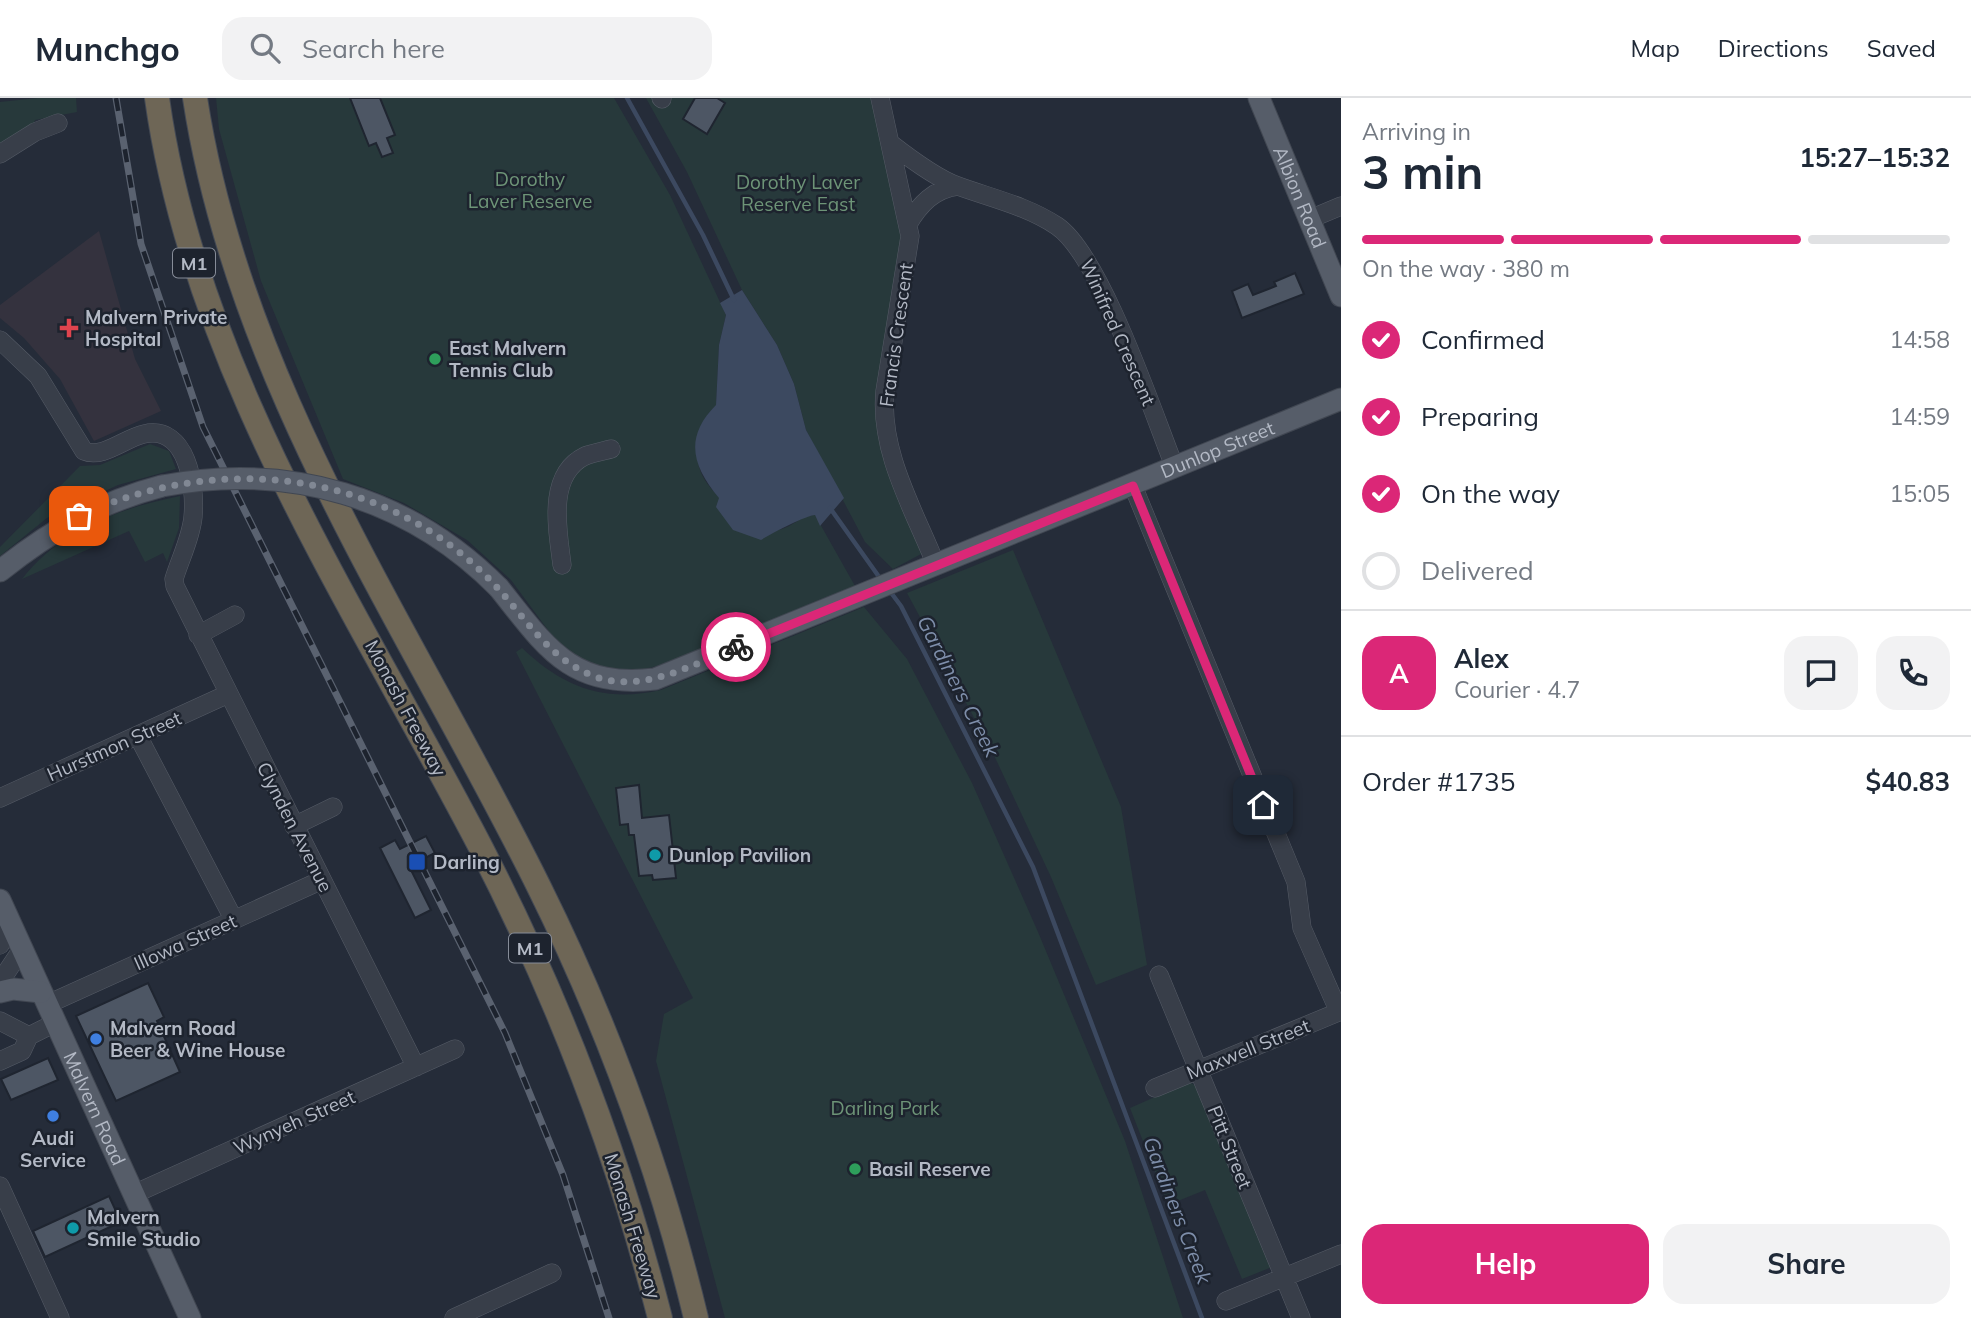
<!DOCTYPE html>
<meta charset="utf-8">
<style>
body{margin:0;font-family:Mulish,sans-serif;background:#f2f2f3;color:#1f2937;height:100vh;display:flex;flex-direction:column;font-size:26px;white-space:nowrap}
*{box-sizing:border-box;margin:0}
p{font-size:23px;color:#747a83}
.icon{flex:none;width:38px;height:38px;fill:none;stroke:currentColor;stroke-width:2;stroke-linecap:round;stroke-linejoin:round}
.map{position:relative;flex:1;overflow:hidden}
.sheet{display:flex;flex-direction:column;background:#fff;width:630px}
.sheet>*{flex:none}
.pin{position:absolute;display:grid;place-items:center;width:60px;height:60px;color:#fff;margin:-30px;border-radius:14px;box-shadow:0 4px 10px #0006}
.courier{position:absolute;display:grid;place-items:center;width:70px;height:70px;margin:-35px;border:5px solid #db2777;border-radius:50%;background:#fff;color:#222;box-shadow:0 2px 9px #0007}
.overview em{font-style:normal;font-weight:700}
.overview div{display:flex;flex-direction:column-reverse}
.overview{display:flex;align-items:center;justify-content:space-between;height:119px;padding:0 21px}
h1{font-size:46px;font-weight:700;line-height:52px}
.bar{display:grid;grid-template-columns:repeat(4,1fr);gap:10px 7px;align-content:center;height:84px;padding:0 21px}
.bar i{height:9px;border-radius:5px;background:#e0e1e3}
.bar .current{background:#db2777}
.bar p{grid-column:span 4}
.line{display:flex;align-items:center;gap:18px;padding:0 21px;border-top:2px solid #e0e1e3}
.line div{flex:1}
.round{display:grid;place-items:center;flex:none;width:74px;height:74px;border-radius:21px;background:#f2f2f3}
ol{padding:0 21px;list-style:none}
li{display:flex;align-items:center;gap:21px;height:77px}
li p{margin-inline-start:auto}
li .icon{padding:7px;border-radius:50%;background:#db2777;color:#fff;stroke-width:4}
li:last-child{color:#747a83}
li i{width:38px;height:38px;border:4px solid #e0e1e3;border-radius:50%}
.primary-button{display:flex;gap:14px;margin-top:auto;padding:14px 21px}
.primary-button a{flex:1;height:80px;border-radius:21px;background:#db2777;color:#fff;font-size:28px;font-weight:700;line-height:80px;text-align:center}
.primary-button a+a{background:#f2f2f3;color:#1f2937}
header{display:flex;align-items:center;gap:42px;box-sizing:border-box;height:98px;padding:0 35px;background:#fff;border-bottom:2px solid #e0e1e3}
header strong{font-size:33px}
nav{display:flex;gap:38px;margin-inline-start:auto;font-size:24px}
.search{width:490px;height:63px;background:#f2f2f3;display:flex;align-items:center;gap:18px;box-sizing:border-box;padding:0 24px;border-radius:21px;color:#747a83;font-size:26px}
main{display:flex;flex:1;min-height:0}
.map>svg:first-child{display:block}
.medical{fill:#34323e}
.green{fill:#27393b}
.water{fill:#3c4960}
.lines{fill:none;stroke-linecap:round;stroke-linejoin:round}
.stream{stroke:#3c4960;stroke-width:4.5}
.building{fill:#4d5664;stroke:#1f2530;stroke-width:2}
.minor-casing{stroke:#565c67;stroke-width:19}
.major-casing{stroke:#414752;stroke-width:23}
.highway-casing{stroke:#434954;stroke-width:26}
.minor{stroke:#383e49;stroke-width:18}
.major{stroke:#565d69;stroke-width:21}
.highway{stroke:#6e6656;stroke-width:24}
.rail-casing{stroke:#5a6270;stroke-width:7}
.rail{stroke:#1d232e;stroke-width:4.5;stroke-dasharray:13;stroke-linecap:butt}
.major-bridge-casing{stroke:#414752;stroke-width:23;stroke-linecap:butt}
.major-bridge{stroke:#565d69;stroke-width:21}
.done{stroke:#818894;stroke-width:7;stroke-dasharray:0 12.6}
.route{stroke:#db2777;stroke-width:9}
.health-dot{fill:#e0444e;stroke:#1d232e;stroke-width:2.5}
.leisure-dot{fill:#2e9e5b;stroke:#1d232e;stroke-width:2.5}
.culture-dot{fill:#0f9aa8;stroke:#1d232e;stroke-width:2.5}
.transit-dot{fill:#1a4fb4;stroke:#1d232e;stroke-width:2.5}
.shop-dot{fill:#3f7fe0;stroke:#1d232e;stroke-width:2.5}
.labels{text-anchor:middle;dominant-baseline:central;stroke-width:5;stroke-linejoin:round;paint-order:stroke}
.shield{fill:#1d232e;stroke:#868c98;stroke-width:2}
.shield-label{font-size:18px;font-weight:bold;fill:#b3b9c5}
.park-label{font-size:19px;fill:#6d9477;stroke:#1d232e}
.street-label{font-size:19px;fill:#b3b9c5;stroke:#1d232e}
.poi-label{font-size:19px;font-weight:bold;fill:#b3b9c5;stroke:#1d232e;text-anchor:start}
.water-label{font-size:21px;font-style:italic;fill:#7e8eaa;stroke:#1d232e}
</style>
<header>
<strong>Munchgo</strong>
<div class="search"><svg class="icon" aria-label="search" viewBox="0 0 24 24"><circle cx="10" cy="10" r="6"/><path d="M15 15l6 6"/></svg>Search here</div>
<nav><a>Map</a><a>Directions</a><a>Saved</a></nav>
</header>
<main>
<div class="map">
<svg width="1341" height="1220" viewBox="0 0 1341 1220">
<rect width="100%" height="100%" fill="#252c39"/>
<path class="medical" d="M99 133 135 261 161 313 94 343 60 281 24 240 0 220V207Z"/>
<path class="green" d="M38 0H76L77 14 35 22 33 28 0 47V4Z
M216 0H614L670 97 726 217 719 247 716 308C703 320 701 328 698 345 690 394 741 413 776 432 792 431 801 416 815 417L855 488 669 565 637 573 611 572 583 563 562 551 511 482 467 442 404 405 343 381 261 183 219 31Z
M646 0H872L902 136 876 317 881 347 923 455 893 471 865 444 806 332 794 286 777 247 742 192 687 74Z
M150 346 169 353 176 371 118 387 47 420 0 458V449L80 368 100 367Z
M180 398 179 430 167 464 163 455 145 464 129 433 22 481C60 432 120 410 180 398Z
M1013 452 1121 709 1147 867 1096 887 1051 779 992 653 907 495Z
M864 509 907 561 972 685 1038 834 1125 1043 1183 1220H725L656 963 664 916 693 900 516 554 522 550C563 589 604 605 661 592Z
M1189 984 1199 989 1272 1169 1242 1181 1205 1092 1168 1107 1130 1010Z"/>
<path class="water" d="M742 192 777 247 794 286 806 332 844 400 820 428 815 417C807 417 770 436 761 442L733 432 716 409 719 400C692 368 684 339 716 307L719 247 726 217 720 205Z"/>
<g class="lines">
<path class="stream" d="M627 0 703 137 734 202
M830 410 882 483
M889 492 901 508 1033 769 1202 1220"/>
</g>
<path class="building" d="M350 0H380L395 37 387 40 393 55 382 59 376 45 369 48Z
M695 0H717L725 5 707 36 683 21Z
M1295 175 1304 196 1242 220 1232 193 1248 186 1253 197 1276 188 1274 184Z
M639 687 642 720 669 717 676 780 653 782 652 777 639 778 634 737H629L628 726 620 727 616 690Z
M426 738 435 755 409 768 431 812 415 820 380 750 395 742 400 751Z
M148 885 164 919 157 923 180 974 116 1003 76 918Z
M48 960 58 982 11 1002 1 981Z
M109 1098 121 1124 45 1159 33 1133Z"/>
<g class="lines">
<defs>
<path id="minor" d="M661 0 662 1
M880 0 910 138 885 293C879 354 914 412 936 467
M890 45C908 59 938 81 958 88 991 100 1027 108 1057 128 1101 158 1153 315 1175 370
M0 56 35 34 58 25
M1310 121 1341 108
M908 126C920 106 934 91 958 88
M0 242 38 278 84 353C103 361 125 340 144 336 187 326 196 388 193 419 191 440 180 461 174 481L175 488 416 969
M1133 388 1296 784 1302 830 1339 914
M562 467C558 433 546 377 585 358 593 355 603 353 611 351
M198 537 235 517
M138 638 234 822
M0 700 228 596
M294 728 333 709
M0 847 11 827
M1159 877 1301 1220
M0 884 22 851
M48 906 322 782
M0 923 29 938 57 924
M0 963 22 953 29 938
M1155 990 1341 913
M0 1088 60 1220
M134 1096 455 951
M1226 1203 1341 1156
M454 1220 552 1175"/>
<g id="major">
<path id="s1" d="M1259 0 1341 198"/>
<path d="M0 473C50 433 100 404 162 388"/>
<path id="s2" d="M499 490C546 549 571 591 655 581L1341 301"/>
<path id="s3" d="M0 802 190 1220"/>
<path d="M0 894 13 891 41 894"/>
</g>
<path id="highway" d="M157 0C195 273 355 508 480 748 558 899 618 1056 660 1220
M195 0C239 289 412 532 539 789 607 926 660 1071 696 1220"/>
</defs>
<use href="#minor" class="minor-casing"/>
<use href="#major" class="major-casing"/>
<use href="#highway" class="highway-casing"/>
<use href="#minor" class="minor"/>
<use href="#major" class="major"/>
<use href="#highway" class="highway"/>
<defs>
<path id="rail" d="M116 0 141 146 203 329 505 935 563 1077 609 1220"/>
</defs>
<use href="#rail" class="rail-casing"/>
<use href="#rail" class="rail"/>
<defs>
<path id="major-bridge" d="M162 388C288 364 408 398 499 490"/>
</defs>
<use href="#major-bridge" class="major-bridge-casing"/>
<use href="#major-bridge" class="major-bridge"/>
</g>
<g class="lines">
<path class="done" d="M79 418C215 355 378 370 487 479 524 515 547 563 599 580 645 594 695 566 736 549"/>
<path class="route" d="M736 549 1133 388 1263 707"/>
</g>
<path class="health-dot" d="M65.5 219.5h7v7h7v7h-7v7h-7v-7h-7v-7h7z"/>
<g class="leisure-dot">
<circle cx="435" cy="261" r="7"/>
<circle cx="855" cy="1071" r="7"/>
</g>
<g class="culture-dot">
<circle cx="655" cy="757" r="7"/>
<circle cx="73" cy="1130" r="7"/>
</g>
<rect class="transit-dot" x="408" y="755" width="18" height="18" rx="3.5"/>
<g class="shop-dot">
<circle cx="96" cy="941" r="7"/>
<circle cx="53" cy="1018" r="7"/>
</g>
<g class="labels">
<g class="shield">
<rect x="173" y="150.5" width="42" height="29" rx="5"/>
<rect x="509" y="835.5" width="42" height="29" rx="5"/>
</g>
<g class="shield-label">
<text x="194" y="165">M1</text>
<text x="530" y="850">M1</text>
</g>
<g class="park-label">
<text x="530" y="81">Dorothy<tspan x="530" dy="22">Laver Reserve</tspan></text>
<text x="798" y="84">Dorothy Laver<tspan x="798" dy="22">Reserve East</tspan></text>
<text x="885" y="1010">Darling Park</text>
</g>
<g class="street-label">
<text stroke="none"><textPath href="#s1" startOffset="107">Albion Road</textPath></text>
<text transform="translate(1118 234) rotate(66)">Winifred Crescent</text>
<text transform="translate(896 237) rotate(-82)">Francis Crescent</text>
<text stroke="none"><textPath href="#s2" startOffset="800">Dunlop Street</textPath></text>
<text transform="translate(406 610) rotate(62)">Monash Freeway</text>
<text transform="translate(114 648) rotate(-24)">Hurstmon Street</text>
<text transform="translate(295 729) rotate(63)">Clynden Avenue</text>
<text transform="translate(185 844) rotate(-24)">Illowa Street</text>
<text transform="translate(1248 951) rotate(-22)">Maxwell Street</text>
<text stroke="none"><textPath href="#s3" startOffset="229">Malvern Road</textPath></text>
<text transform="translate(294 1024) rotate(-24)">Wynyeh Street</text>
<text transform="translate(1230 1049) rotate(68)">Pitt Street</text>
<text transform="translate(633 1128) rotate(73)">Monash Freeway</text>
</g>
<g class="poi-label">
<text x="85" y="219">Malvern Private<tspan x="85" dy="22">Hospital</tspan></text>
<text x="449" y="250">East Malvern<tspan x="449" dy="22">Tennis Club</tspan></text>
<text x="669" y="757">Dunlop Pavilion</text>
<text x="433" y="764">Darling</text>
<text x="110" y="930">Malvern Road<tspan x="110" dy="22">Beer &amp; Wine House</tspan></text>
<text x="53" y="1040" text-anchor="middle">Audi<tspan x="53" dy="22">Service</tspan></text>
<text x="869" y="1071">Basil Reserve</text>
<text x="87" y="1119">Malvern<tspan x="87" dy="22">Smile Studio</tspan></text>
</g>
<g class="water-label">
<text transform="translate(959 588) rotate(63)">Gardiners Creek</text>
<text transform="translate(1178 1112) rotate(69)">Gardiners Creek</text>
</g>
</g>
</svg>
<div class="pin" style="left:79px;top:418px;background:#ea580c"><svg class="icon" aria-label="bag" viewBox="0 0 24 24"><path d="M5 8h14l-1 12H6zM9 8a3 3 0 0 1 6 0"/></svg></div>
<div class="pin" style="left:1263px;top:707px;background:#1f2937"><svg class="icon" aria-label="home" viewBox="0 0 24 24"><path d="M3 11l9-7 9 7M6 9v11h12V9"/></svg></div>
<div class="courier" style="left:736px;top:549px"><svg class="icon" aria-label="bike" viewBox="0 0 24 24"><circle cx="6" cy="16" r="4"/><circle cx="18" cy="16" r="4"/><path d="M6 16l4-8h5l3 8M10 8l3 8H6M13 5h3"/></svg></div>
</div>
<section class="sheet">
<div class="overview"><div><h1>3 min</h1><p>Arriving in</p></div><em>15:27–15:32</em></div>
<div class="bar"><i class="current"></i><i class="current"></i><i class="current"></i><i></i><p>On the way · 380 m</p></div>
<ol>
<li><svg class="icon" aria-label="check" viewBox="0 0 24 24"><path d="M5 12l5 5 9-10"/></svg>Confirmed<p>14:58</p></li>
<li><svg class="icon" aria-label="check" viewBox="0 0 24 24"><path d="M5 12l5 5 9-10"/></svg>Preparing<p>14:59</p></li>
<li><svg class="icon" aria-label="check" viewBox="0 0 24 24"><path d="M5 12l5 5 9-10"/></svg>On the way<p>15:05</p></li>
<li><i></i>Delivered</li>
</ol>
<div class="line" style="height:126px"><b class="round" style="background:#db2777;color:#fff">A</b><div><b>Alex</b><p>Courier · 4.7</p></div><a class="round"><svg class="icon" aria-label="chat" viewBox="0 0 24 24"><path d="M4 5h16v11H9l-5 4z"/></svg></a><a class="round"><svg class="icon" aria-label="phone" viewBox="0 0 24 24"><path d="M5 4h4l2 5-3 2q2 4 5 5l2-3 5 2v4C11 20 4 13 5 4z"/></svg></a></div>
<div class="line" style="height:91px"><div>Order #1735</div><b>$40.83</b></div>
<div class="primary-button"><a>Help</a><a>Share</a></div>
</section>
</main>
